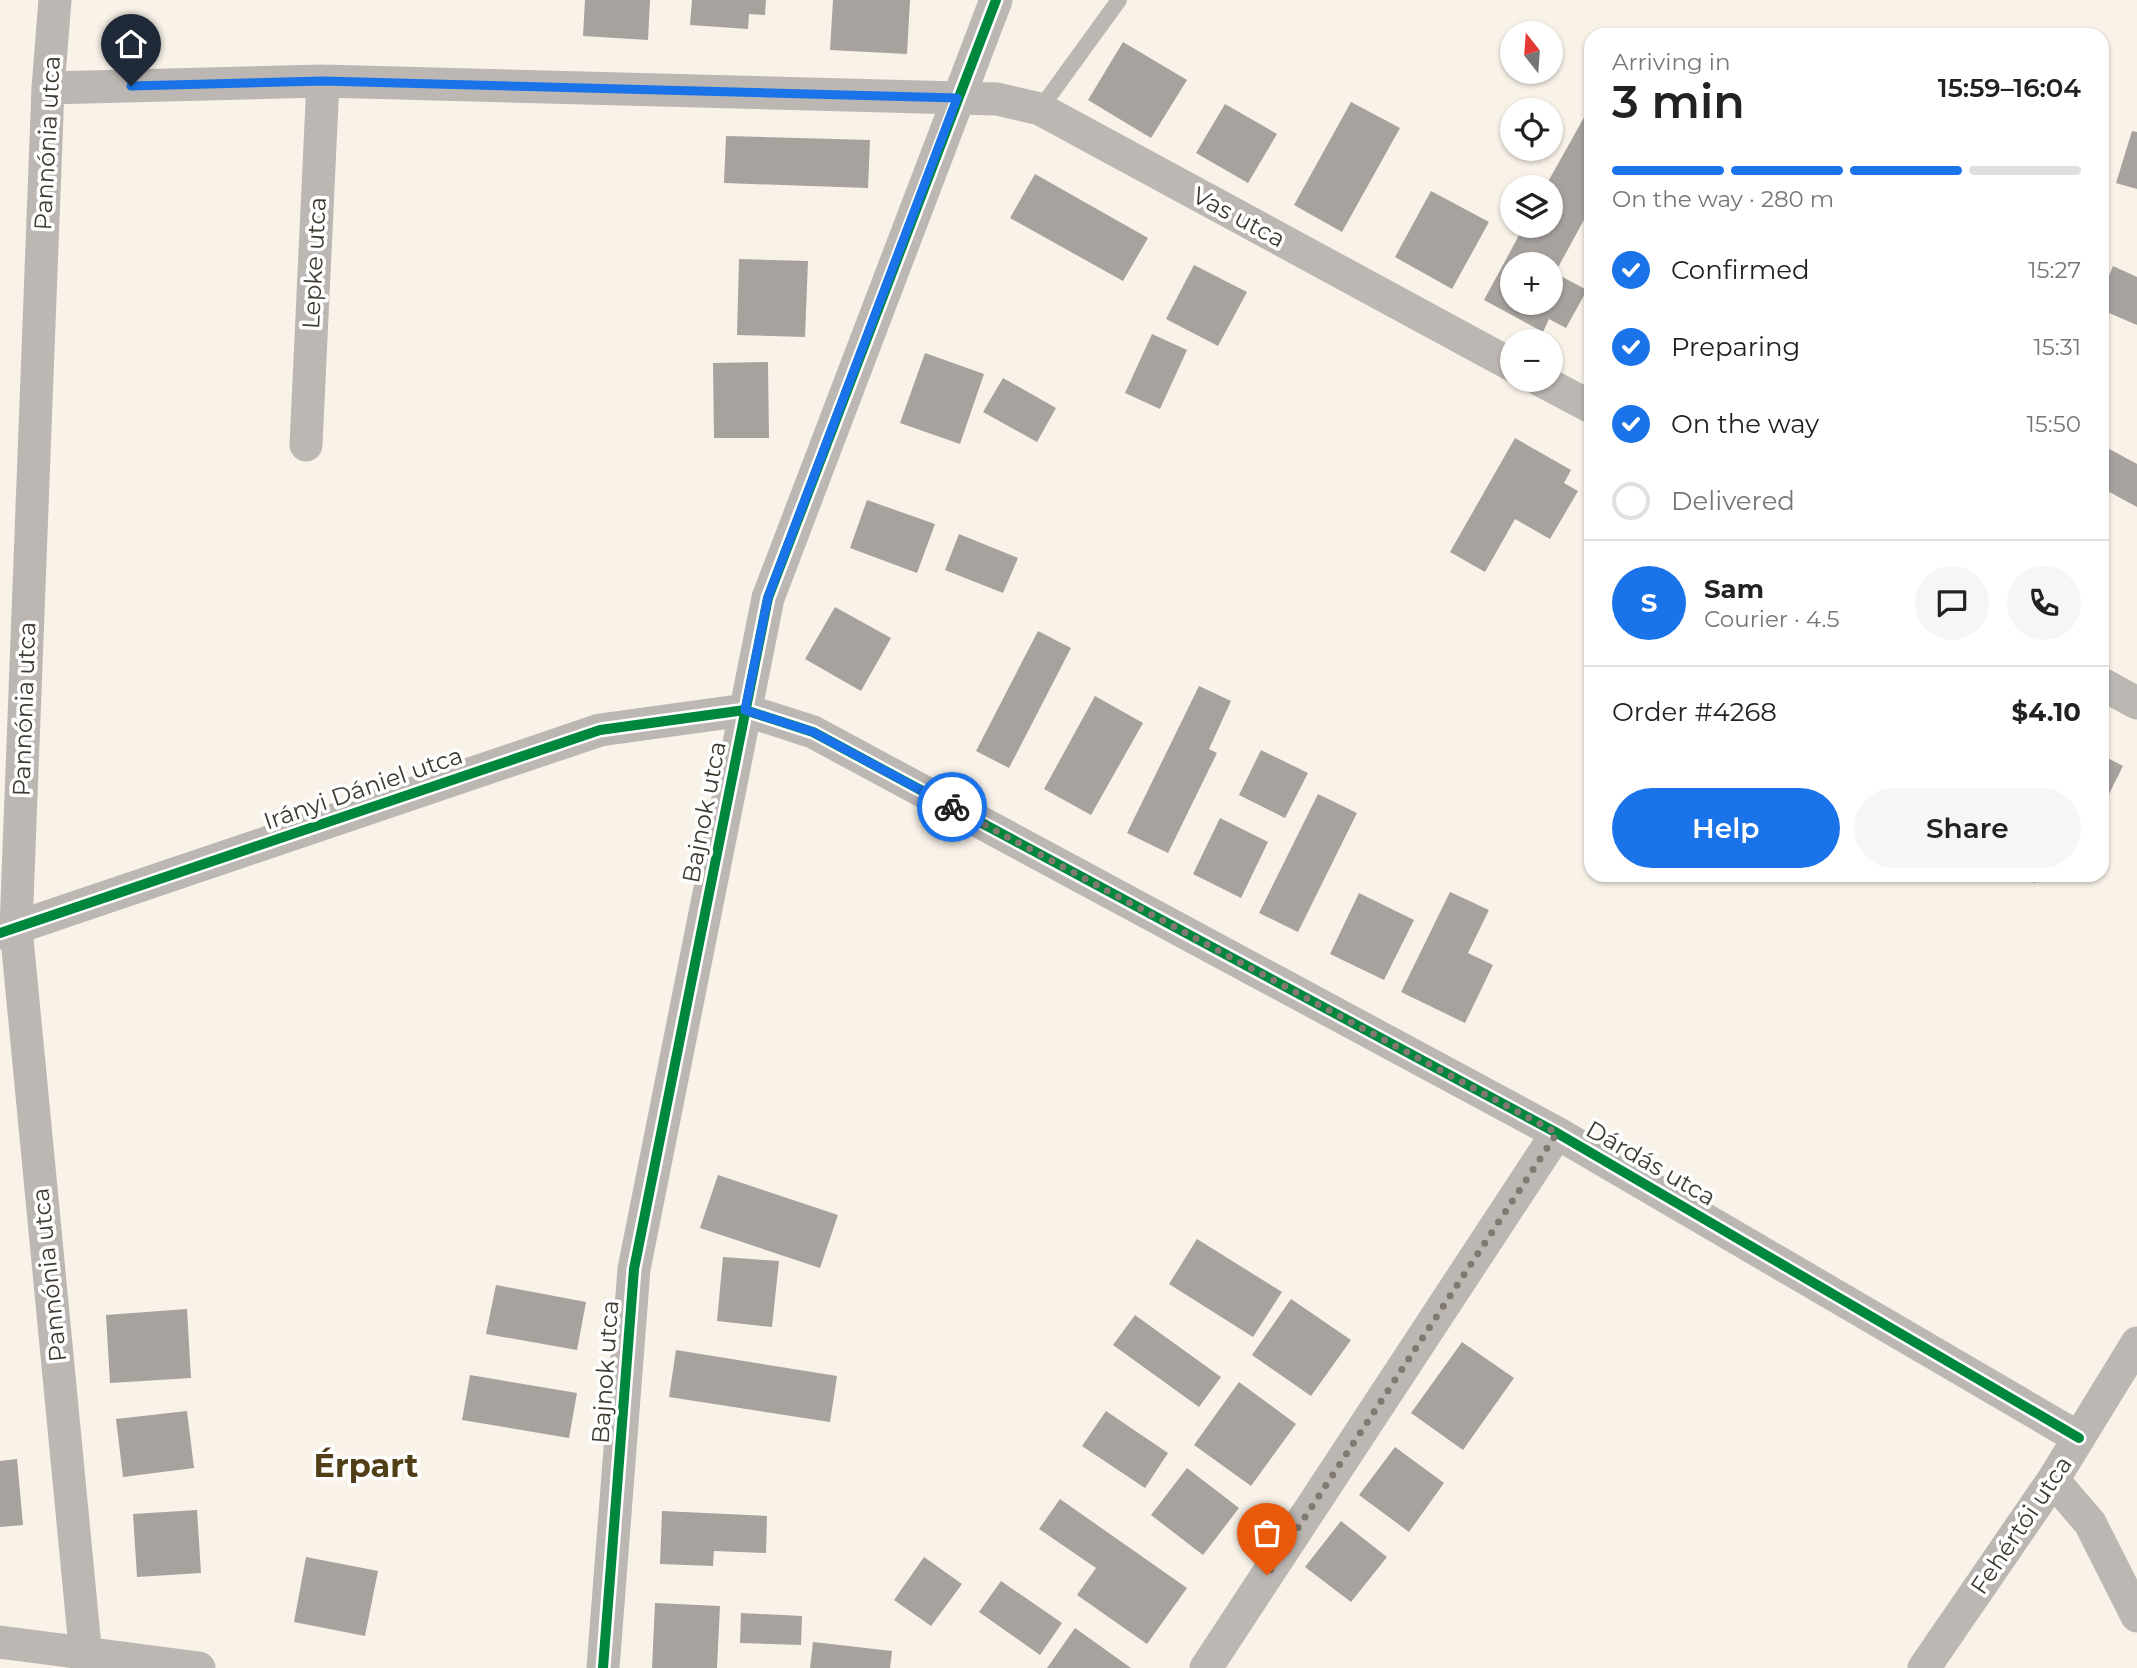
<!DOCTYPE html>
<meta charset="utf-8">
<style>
body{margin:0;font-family:Montserrat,sans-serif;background:#f6f6f6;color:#222;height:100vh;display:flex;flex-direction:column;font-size:26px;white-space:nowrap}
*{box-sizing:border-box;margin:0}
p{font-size:23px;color:#767676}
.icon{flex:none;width:38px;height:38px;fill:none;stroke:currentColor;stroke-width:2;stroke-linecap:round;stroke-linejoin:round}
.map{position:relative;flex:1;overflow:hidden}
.panel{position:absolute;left:1584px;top:28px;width:525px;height:854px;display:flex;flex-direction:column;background:#fff;border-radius:21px;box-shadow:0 2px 5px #0004}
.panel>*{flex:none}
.needle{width:46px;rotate:343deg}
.buttons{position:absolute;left:1500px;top:21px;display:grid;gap:14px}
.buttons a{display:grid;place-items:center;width:63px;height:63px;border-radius:50%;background:#fff;box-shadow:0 2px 5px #0004;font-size:35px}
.pin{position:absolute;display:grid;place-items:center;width:60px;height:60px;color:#fff;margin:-72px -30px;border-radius:50% 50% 50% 0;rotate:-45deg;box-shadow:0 0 7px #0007}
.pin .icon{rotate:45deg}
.courier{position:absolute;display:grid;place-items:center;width:70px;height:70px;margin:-35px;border:5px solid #1a73e8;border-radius:50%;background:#fff;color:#222;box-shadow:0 2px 9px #0007}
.head em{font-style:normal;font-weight:600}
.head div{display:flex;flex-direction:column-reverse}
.head{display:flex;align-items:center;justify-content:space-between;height:119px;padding:0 28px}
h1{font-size:46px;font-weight:600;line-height:52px}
.bar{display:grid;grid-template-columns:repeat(4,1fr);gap:10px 7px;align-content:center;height:84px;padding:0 28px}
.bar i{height:9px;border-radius:5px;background:#e0e0e0}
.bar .on{background:#1a73e8}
.bar p{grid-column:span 4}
.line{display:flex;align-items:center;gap:18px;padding:0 28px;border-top:2px solid #e0e0e0}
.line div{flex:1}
.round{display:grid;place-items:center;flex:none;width:74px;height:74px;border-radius:37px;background:#f6f6f6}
ol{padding:0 28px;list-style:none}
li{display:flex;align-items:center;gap:21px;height:77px}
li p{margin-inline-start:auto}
li .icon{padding:7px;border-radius:50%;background:#1a73e8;color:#fff;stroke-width:4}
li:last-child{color:#767676}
li i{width:38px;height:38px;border:4px solid #e0e0e0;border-radius:50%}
.button{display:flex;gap:14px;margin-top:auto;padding:14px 28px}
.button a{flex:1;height:80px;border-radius:42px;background:#1a73e8;color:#fff;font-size:28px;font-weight:600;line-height:80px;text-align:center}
.button a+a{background:#f6f6f6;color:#222}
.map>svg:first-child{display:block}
.building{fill:#a8a29f;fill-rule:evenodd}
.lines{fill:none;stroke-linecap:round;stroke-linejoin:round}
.service{stroke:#bcb7b3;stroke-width:16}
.minor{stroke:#bcb7b3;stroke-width:33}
.cycleway-casing{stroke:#fff;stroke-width:15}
.cycleway{stroke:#00873e;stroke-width:10}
.done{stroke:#807a71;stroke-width:7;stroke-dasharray:0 12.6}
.route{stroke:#1a73e8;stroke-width:9}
.labels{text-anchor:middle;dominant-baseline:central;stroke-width:7;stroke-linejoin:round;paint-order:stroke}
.street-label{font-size:24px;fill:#3f3a31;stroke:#fff}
.district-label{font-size:32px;font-weight:bold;fill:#513f18;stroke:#fff}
</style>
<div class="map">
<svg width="2137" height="1668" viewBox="0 0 2137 1668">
<rect width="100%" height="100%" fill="#f8f2e8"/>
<path class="building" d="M585 0H650L648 40 583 36Z
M692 0H766L765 15 749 14 748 29 690 25Z
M833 0H910L907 54 830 50Z
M1123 42 1187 80 1151 138 1088 100Z
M1351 102 1400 128 1342 232 1294 205Z
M1225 104 1277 134 1248 183 1196 153Z
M1591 105V207L1555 273 1587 290 1566 328 1549 319 1543 332 1484 300 1524 226H1550V187H1545ZM1512 264H1550V303H1512Z
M2132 131 2137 132V189L2116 183Z
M726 136 870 140 868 188 724 183Z
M1035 174 1148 238 1123 281 1010 218Z
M1431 191 1489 222 1452 289 1395 257Z
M739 259 808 261 805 337 737 335Z
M1194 265 1247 292 1218 346 1166 319Z
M2113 266 2137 277V325L2102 310V292Z
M1152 334 1187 350 1160 409 1125 393Z
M925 353 984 374 960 444 900 423Z
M768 362 769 438H714L713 363Z
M1003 378 1056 408 1037 442 983 412Z
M1515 438 1571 470 1564 483 1578 491 1550 539 1515 519 1485 572 1450 552Z
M2102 445 2137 464V507L2102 488Z
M867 500 935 524 917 573 850 548Z
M959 534 1018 558 1003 593 945 570Z
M835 607 891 638 861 691 805 659Z
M1038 631 1071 648 1009 768 976 751Z
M1199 686 1231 701 1209 749 1217 753 1168 853 1127 833Z
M1095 696 1143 723 1091 815 1044 789Z
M1261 750 1308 773 1285 818 1239 795Z
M2102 755 2123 766 2102 808Z
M1318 794 1357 813 1298 932 1259 913Z
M1220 818 1268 842 1241 898 1193 874Z
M2020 875H2039L2035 883Z
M1450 892 1489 910 1468 953 1493 965 1465 1023 1401 992Z
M1359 893 1414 920 1384 980 1330 954Z
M718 1175 838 1215 820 1268 700 1228Z
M1197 1239 1282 1292 1253 1337 1169 1284Z
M723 1257 779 1261 772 1327 717 1321Z
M496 1285 586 1302 577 1350 486 1334Z
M1291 1299 1351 1340 1311 1396 1252 1355Z
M187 1309 191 1378 110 1383 106 1315Z
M1135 1315 1221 1377 1199 1407 1113 1345Z
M1462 1342 1514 1378 1463 1450 1411 1413Z
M676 1350 837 1376 830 1422 669 1397Z
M470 1375 577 1393 569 1438 462 1420Z
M1239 1382 1296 1424 1251 1486 1194 1445Z
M187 1411 194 1468 123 1477 116 1419Z
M1106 1411 1168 1453 1145 1488 1082 1446Z
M1395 1447 1444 1483 1409 1532 1359 1495Z
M17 1459 23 1525 0 1527V1461Z
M1187 1468 1239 1508 1203 1555 1151 1515Z
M1060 1499 1187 1588 1147 1644 1077 1595 1096 1568 1039 1529Z
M197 1510 201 1573 137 1577 133 1514Z
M662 1511 767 1516 766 1553 714 1551 713 1566 660 1564Z
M1341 1521 1387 1557 1351 1602 1305 1567Z
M306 1557 378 1571 365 1636 294 1622Z
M924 1557 962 1584 931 1626 894 1600Z
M1001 1581 1062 1623 1040 1655 979 1612Z
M655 1603 720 1606 717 1668H652Z
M741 1613 802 1616 801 1645 740 1643Z
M1075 1628 1131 1668H1047Z
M813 1642 892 1651 890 1668H810Z"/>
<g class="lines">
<path class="service" d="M1040 109 1119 0"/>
<path class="minor" d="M55 0 48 88 16 928 87 1668
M48 88 323 81 997 99 1040 109 1512 365
M1540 380 1591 407
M306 445 323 81
M2102 684 2137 703
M0 933 600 730 745 710 813 732 1557 1133 2079 1438
M2053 1480 2090 1523 2137 1616
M0 1642 199 1668
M603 1668 634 1269 768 598 996 0
M1206 1668 1557 1133
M1924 1668 2053 1480 2137 1343"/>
<defs>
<path id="cycleway" d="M0 933 600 730 745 710 813 732 1557 1133 2079 1438
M603 1668 634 1269 768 598 996 0"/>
</defs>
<use href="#cycleway" class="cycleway-casing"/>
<use href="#cycleway" class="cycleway"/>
</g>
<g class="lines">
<path class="done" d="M952 807 1557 1133 1267 1575"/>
<path class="route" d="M131 86 323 81 957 98 768 597 745 710 813 732 952 807"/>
</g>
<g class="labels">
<g class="street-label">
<text transform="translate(47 143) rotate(-87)">Pannónia utca</text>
<text transform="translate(1239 217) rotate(28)">Vas utca</text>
<text transform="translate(314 263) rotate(-87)">Lepke utca</text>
<text transform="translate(24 709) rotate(-88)">Pannónia utca</text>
<text transform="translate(363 788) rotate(-19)">Irányi Dániel utca</text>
<text transform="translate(704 812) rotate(-79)">Bajnok utca</text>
<text transform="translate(1651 1163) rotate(30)">Dárdás utca</text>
<text transform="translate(49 1275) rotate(-96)">Pannónia utca</text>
<text transform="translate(605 1372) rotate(-86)">Bajnok utca</text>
<text transform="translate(2021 1525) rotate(-56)">Fehértói utca</text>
</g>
<g class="district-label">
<text x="366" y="1465">Érpart</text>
</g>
</g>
</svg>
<div class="buttons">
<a><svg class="needle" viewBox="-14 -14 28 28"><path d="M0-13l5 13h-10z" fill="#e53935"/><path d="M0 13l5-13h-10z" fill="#767676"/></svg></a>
<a><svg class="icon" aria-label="locate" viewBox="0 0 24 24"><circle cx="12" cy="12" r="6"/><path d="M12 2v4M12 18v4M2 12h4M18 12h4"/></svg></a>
<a><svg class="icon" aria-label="layers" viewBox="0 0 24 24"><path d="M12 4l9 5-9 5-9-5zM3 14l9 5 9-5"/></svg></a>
<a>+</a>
<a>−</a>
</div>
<div class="pin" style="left:1267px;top:1575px;background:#ea580c"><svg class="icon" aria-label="bag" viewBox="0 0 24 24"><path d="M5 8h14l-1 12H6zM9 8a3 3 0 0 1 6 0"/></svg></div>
<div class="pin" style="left:131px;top:86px;background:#1f2937"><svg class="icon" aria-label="home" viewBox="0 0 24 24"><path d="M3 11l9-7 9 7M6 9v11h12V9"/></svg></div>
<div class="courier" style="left:952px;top:807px"><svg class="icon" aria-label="bike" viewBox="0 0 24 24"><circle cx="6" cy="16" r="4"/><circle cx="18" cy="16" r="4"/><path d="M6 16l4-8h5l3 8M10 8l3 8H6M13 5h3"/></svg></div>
<section class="panel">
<div class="head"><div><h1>3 min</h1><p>Arriving in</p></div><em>15:59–16:04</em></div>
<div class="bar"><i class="on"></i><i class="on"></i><i class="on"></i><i></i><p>On the way · 280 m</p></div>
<ol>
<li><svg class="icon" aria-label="check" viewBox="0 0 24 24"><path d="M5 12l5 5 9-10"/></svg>Confirmed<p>15:27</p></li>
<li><svg class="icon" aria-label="check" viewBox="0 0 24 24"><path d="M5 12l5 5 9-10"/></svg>Preparing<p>15:31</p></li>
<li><svg class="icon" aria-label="check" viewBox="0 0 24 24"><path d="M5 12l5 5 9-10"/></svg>On the way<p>15:50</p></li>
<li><i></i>Delivered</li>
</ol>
<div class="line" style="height:126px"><b class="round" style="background:#1a73e8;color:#fff">S</b><div><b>Sam</b><p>Courier · 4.5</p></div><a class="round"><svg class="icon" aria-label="chat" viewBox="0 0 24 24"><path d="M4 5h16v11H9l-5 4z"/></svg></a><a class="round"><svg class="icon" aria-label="phone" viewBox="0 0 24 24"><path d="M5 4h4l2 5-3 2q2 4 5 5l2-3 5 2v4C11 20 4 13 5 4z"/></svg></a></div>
<div class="line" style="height:91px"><div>Order #4268</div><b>$4.10</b></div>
<div class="button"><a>Help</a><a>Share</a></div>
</section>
</div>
